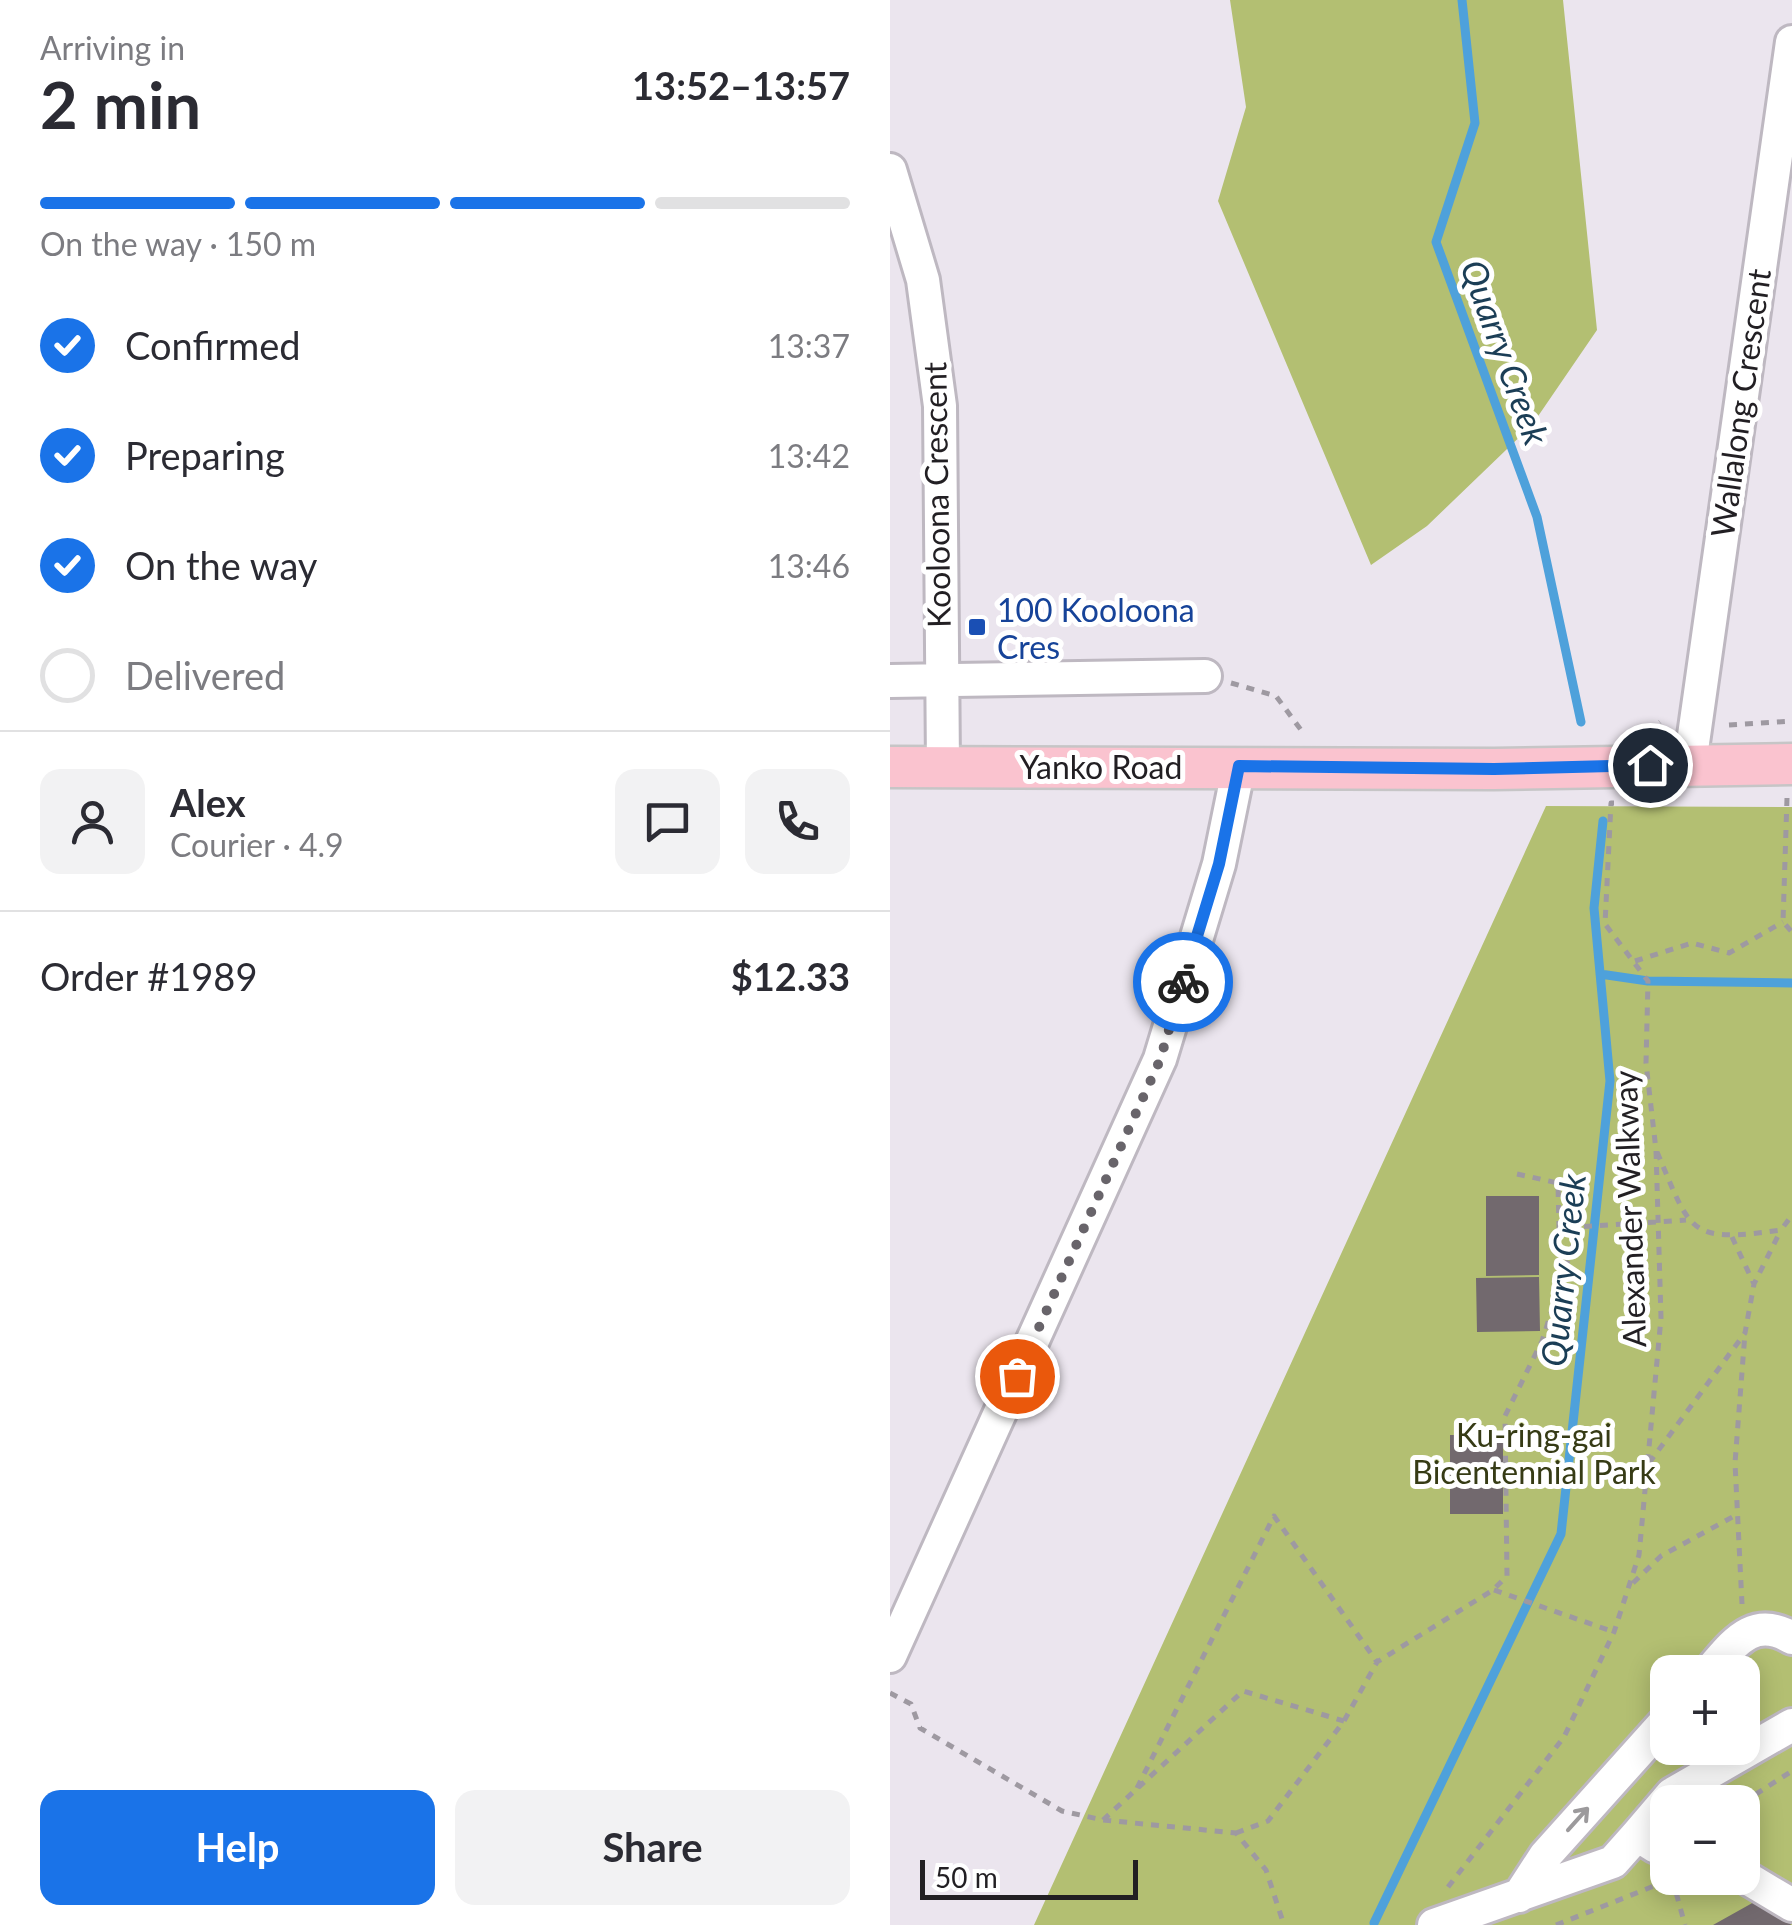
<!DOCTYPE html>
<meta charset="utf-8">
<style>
body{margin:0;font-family:Lato,sans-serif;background:#f2f2f3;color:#2b2b33;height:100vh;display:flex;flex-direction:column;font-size:38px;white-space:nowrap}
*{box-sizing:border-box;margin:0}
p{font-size:32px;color:#7c7c81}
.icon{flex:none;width:55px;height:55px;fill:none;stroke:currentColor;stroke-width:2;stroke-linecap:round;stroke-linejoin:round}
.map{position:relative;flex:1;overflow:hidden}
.drawer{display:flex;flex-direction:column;background:#fff;width:890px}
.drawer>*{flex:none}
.controls{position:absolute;left:760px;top:1655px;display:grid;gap:20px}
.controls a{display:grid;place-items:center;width:110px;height:110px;border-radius:20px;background:#fff;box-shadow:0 5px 25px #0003;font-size:50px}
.scale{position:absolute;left:30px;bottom:25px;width:218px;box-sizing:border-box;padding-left:10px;border:5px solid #221f23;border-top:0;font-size:28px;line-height:35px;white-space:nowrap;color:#221f23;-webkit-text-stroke:8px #fff;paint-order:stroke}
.pin{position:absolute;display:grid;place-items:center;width:85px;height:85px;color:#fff;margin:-42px;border:5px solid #fff;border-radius:50%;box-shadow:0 2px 10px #0007}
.courier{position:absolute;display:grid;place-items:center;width:100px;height:100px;margin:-50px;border:8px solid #1a73e8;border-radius:50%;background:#fff;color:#222;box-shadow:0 2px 12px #0007}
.headline em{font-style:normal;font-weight:700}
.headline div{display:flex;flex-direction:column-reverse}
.headline{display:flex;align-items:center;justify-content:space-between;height:170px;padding:0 40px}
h1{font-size:65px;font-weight:700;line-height:75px}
.bar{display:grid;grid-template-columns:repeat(4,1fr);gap:15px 10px;align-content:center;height:120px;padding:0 40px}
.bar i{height:12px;border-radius:8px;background:#e1e1e2}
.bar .selected{background:#1a73e8}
.bar p{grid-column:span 4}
.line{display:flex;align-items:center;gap:25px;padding:0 40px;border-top:2px solid #e1e1e2}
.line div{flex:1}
.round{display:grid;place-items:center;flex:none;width:105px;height:105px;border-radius:20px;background:#f2f2f3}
ol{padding:0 40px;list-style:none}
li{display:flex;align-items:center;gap:30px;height:110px}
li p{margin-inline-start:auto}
li .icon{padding:10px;border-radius:50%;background:#1a73e8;color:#fff;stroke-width:4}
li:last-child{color:#7c7c81}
li i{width:55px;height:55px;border:5px solid #e1e1e2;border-radius:50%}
.button{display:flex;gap:20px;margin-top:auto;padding:20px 40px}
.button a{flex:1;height:115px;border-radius:20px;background:#1a73e8;color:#fff;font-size:40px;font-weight:700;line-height:115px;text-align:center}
.button a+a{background:#f2f2f3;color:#2b2b33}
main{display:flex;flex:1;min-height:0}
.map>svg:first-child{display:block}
.green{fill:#b3bf72;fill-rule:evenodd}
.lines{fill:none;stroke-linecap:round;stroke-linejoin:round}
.stream{stroke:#4ea1db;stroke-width:9}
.building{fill:#72696e}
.minor-casing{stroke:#beb8c1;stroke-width:38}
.major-casing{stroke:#c6c5c6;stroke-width:45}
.path{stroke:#9e99a1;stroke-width:5;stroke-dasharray:8 8;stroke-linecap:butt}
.minor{stroke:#fff;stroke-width:32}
.major{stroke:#fac3cf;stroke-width:40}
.oneway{stroke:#9c9a9c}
.done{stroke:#68646a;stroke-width:10;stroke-dasharray:0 18}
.route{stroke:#1a73e8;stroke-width:12}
.transit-dot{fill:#1a4fb4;stroke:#fff;stroke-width:4}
.labels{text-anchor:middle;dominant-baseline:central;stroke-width:10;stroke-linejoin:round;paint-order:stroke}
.street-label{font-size:32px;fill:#221f23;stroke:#fff}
.transit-label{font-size:32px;fill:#164399;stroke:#fff;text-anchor:start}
.park-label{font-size:32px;fill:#363b15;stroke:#fff}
.water-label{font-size:35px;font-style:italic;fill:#1b3e56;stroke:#fff}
</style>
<main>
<section class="drawer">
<div class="headline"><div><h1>2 min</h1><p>Arriving in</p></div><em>13:52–13:57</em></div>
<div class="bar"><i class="selected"></i><i class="selected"></i><i class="selected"></i><i></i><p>On the way · 150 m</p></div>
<ol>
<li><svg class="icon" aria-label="check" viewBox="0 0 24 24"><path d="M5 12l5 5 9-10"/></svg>Confirmed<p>13:37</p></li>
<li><svg class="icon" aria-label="check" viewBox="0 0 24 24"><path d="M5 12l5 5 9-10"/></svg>Preparing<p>13:42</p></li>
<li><svg class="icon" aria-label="check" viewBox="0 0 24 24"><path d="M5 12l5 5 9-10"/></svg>On the way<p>13:46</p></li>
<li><i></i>Delivered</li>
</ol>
<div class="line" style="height:180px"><a class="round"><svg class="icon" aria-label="person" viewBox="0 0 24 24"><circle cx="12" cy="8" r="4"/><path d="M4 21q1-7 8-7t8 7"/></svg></a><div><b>Alex</b><p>Courier · 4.9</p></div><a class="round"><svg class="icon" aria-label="chat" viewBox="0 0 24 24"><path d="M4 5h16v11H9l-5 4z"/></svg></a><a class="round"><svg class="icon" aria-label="phone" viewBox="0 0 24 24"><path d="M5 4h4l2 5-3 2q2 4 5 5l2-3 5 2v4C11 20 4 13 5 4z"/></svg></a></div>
<div class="line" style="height:130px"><div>Order #1989</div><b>$12.33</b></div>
<div class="button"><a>Help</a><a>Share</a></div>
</section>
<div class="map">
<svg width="902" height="1925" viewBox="0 0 902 1925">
<rect width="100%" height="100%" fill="#ebe5ee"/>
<path class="green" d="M340 0H673L707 330 642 425 537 526 481 565 328 201 356 107Z
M656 806 902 807V1925H144ZM778 1672H852V1748H778ZM778 1802H852V1878H778Z"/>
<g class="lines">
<path class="stream" d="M572 0 585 123 546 242 647 517 691 722
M710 974 758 981 902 983
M484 1923 671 1534 720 1081 704 908 713 821"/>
</g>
<path class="building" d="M596 1196H649V1275L596 1276Z
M649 1277 650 1331 587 1332 586 1278Z
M560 1435H613V1514H560Z
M882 1892 901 1925H823Z"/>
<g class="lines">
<defs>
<path id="minor" d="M0 170 33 280 50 406 53 766
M0 681 315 676
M800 764 902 42
M0 1656 270 1059 329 864 349 766
M819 1672C843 1645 862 1614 902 1638
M747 1835 782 1794 902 1725
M852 1875 902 1905
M629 1896 655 1856 778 1719
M544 1925 723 1862 747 1835 766 1847H778"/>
<path id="major" d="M0 767 604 769 902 764"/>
</defs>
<use href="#minor" class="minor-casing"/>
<use href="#major" class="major-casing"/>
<path class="path" d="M341 683 386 696 414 734
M839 725 902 721
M757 732 770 722
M897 798 893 922 902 932
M745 961 802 943 839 953 893 922
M767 1152C802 1234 798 1243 891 1230L902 1215
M627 1174 668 1183 669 1228 796 1220
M842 1237 864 1284
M759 1463 855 1333 864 1284 891 1230
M743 1583 771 1556 848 1514
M604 1590 724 1632
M852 1604 845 1463 855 1333
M0 1693 21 1704 30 1728 172 1811 213 1820 346 1833 376 1870 394 1925
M247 1788 384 1516 487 1662
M852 1803 902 1771
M213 1820 353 1691 454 1721
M346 1833 378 1821 454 1721 487 1662 603 1590 617 1576 615 1416 652 1341 689 1226
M782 1878 795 1925
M558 1887 674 1737 724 1632 749 1555 771 1318 766 1150 756 1063 758 981 715 924 721 803H724
M666 1925 769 1884 766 1878"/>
<use href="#minor" class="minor"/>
<use href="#major" class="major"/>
</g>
<defs><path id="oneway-shaft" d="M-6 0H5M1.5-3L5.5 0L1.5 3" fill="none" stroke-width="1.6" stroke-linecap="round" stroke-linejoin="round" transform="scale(2.5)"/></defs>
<use class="oneway" href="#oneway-shaft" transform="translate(688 1819) rotate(-48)"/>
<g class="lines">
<path class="done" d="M127 1376 270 1060 293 982"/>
<path class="route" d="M293 982 329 864 349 766 604 769 760 765"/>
</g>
<rect class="transit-dot" x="77" y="617" width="20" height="20" rx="5"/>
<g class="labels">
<g class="street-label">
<text transform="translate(850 403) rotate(-82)">Wallalong Crescent</text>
<text transform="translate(46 495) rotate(-91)">Kooloona Crescent</text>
<text x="211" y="766">Yanko Road</text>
<text transform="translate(739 1209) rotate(-92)">Alexander Walkway</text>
</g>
<g class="transit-label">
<text x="107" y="609">100 Kooloona<tspan x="107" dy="37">Cres</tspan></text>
</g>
<g class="park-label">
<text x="644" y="1434">Ku-ring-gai<tspan x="644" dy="37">Bicentennial Park</tspan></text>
</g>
<g class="water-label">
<text transform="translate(616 352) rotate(70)">Quarry Creek</text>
<text transform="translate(672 1270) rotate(-84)">Quarry Creek</text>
</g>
</g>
</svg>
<div class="controls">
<a>+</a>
<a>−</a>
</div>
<div class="scale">50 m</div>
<div class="pin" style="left:127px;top:1376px;background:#ea580c"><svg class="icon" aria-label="bag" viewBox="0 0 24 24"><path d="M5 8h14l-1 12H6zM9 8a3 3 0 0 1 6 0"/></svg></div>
<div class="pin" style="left:760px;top:765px;background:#1f2937"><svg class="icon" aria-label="home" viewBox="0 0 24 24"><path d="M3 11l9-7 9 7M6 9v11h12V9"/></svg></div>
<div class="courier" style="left:293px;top:982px"><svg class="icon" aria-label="bike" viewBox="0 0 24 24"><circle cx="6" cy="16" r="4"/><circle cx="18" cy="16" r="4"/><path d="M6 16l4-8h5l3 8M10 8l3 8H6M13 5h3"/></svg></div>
</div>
</main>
